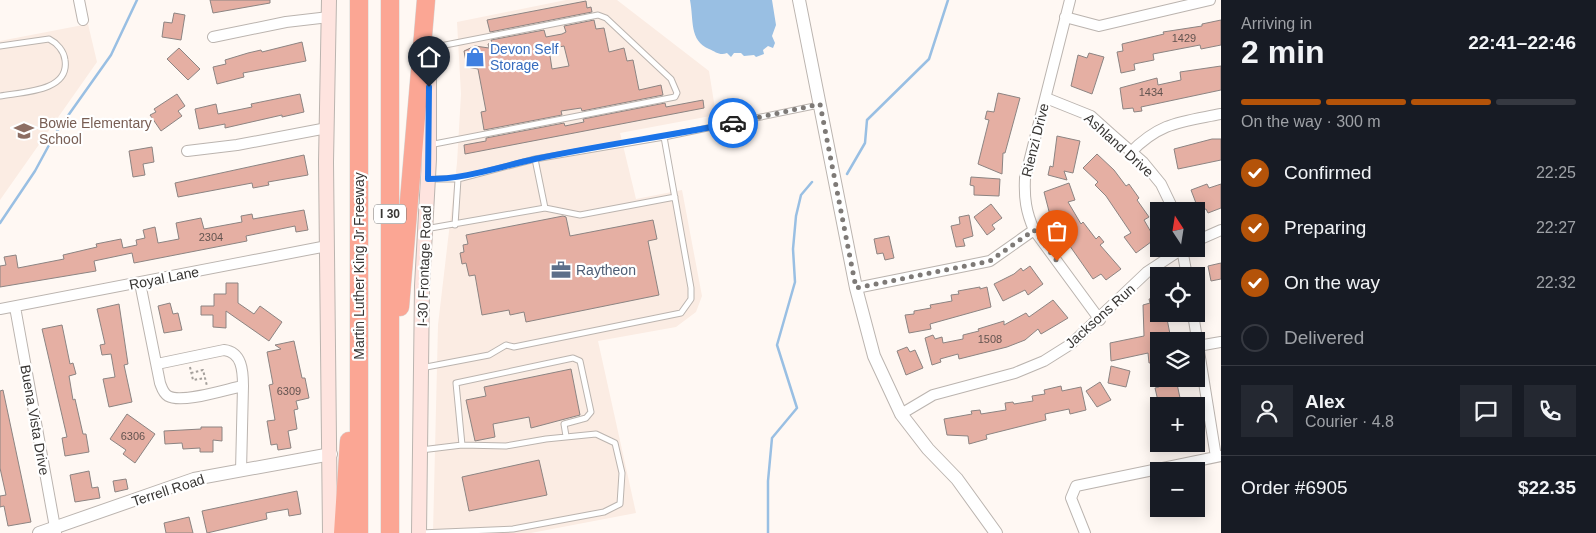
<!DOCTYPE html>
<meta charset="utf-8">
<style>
body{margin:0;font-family:Helvetica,sans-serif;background:#242831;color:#f1f3f6;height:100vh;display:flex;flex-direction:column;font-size:19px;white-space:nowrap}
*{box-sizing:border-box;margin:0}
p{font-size:16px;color:#9ea1a6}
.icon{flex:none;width:28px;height:28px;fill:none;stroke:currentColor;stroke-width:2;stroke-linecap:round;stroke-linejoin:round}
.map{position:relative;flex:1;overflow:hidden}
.sheet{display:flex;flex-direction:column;background:#171b24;width:375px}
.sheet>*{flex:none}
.needle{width:32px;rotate:348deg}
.tools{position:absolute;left:1150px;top:202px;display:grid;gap:10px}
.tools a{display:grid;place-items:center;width:55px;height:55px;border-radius:0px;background:#171b24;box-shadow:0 2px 12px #0003;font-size:25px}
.pin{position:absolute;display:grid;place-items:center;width:42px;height:42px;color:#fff;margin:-51px -21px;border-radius:50% 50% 50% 0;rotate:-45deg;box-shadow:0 0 5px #0007}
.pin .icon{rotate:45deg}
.courier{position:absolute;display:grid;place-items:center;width:50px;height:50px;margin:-25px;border:4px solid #1a73e8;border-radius:50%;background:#fff;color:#222;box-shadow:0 1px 6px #0007}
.head em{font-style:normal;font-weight:700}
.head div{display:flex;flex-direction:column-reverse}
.head{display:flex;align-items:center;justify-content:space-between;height:85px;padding:0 20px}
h1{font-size:32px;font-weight:700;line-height:38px}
.bar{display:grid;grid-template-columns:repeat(4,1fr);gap:8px 5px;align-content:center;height:60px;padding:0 20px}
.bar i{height:6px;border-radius:4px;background:#363941}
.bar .selected{background:#b45309}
.bar p{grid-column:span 4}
.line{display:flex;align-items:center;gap:12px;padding:0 20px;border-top:1px solid #363941}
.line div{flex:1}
.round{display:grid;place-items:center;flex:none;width:52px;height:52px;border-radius:0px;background:#242831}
ol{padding:0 20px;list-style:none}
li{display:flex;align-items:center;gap:15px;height:55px}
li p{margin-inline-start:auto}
li .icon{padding:5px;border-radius:50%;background:#b45309;color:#fff;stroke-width:4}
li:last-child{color:#9ea1a6}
li i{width:28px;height:28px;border:2px solid #363941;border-radius:50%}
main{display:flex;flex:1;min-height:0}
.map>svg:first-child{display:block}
.built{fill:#fbece3}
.water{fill:#99bfe3}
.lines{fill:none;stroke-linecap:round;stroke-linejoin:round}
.stream{stroke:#99bfe3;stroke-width:2.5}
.building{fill:#e5afa3;stroke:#8c8482;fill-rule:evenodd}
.service-casing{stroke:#bbb4af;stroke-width:7}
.minor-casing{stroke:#bbb4af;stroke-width:12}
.tertiary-casing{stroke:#bbb4af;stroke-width:14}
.secondary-casing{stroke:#bbb4af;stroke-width:16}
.motorway-casing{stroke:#d7d7d6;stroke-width:19}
.path{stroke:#a49f9b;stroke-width:2;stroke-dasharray:2.5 2.5;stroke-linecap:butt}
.service{stroke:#fff;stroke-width:5}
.minor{stroke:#fff;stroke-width:10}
.tertiary{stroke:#fff;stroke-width:12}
.secondary{stroke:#fee4df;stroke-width:14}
.motorway{stroke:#fba694;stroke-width:18}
.done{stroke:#7e7a77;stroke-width:5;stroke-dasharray:0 9}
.route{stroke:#1a73e8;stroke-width:6}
.labels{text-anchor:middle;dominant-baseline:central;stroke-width:4.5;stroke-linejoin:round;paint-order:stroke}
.number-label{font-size:11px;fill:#635450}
.shield{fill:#fff;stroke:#747271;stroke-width:1}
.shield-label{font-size:12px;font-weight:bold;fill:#383634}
.shop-label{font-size:14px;fill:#366cbe;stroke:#fff;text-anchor:start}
.education-label{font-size:14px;fill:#785e54;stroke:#fff;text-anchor:start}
.street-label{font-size:14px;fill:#383634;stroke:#fff}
.service-label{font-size:14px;fill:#4e5e75;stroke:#fff;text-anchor:start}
</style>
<main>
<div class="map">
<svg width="1221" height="533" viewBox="0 0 1221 533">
<rect width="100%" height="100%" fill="#fff8f3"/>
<path class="built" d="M566 0H617L709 71 716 115 620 133 636 199 682 190 702 296 696 312 676 327 598 341 636 513 531 533H433L438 325 457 163 461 94 457 22Z
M88 24 97 62 0 200V41Z"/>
<path class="water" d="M690 0H772L776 25 772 36 775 43 773 48 768 46 763 50 764 54 756 57 754 55 744 56 741 53H734L731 57 727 53C720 56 716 52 709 49 689 40 694 21 690 0Z"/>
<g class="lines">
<path class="stream" d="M847 174 865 143 867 120 929 59 948 0
M0 223 35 171 55 134 111 55 137 0
M768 533V481L772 438 797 408 777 345 795 282 793 249 796 216 801 195 812 182"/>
</g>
<path class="building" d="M210 0H270V3L213 13Z
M586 1 587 8 591 7 592 12 490 32 487 20Z
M174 13 185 15 181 40 162 37 164 22 172 23Z
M594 20 596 29 604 28 609 52 624 48 627 61 633 60 639 90 661 85 663 95 582 111 581 108 561 111 562 115 484 130 481 112 486 111 478 69 467 67 464 51 475 46 489 48 488 44 492 43 491 40 544 30 546 37 562 34 566 32 564 26ZM564 46 569 66 552 69 549 49Z
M1221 20V45L1201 49 1200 45 1153 54 1154 60 1134 64 1135 70 1121 73 1117 52 1123 51 1122 44 1164 34 1163 32 1202 26V24Z
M302 42 306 61 243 73 244 77 217 84 213 67 226 64 225 60 248 53 261 50 262 52Z
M179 48 200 69 188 80 167 59Z
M1089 53 1104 57 1092 94 1071 86 1078 55 1087 58Z
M1221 66V90L1141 107 1142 111 1134 112 1133 108 1123 109 1120 88 1157 78 1158 85 1181 80 1180 72Z
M998 93 1020 98 1005 153H1003L1002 174 978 164 989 120 985 119 987 111 994 112Z
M177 94 185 106 178 111 182 116 161 131 150 115 156 112 154 109Z
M300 94 304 112 282 117V115L225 128V124L199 129 195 109 216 104 218 114 252 107 251 104Z
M703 100 704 108 465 154 464 145 486 141V138L564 123 565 126 584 122 583 119 665 103 666 107Z
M1057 136 1080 141 1073 173 1064 171 1067 180 1048 175 1050 166 1053 167Z
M1212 139H1221V160L1178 169 1174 149Z
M152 147 154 162 143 164 145 175 133 177 129 151Z
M1097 154 1114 170 1126 186 1129 184 1139 198 1137 200 1149 217 1144 220 1155 239 1136 253 1124 237 1131 233 1106 196 1095 185 1098 182 1083 168Z
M304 155 308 175 268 182 269 185 253 188 252 183 178 197 175 183Z
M971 177 1000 179 999 196 974 195V186L970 185Z
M1069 183 1075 200 1068 202 1081 224 1083 222 1096 239 1099 236 1104 242 1100 245 1121 269 1106 280 1101 274 1093 279 1051 219 1044 192Z
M1207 184 1209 188 1221 184V208L1208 213 1206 209 1199 211 1191 190Z
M991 204 1002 218 992 225 995 229 987 235 974 217Z
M304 210 308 230 296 232 295 226 246 236 247 241 134 263 132 253 94 261 96 271 0 287V266L6 265 4 257 16 255 18 268 64 259 63 255 97 247 96 244 121 239 123 248 137 245 136 240 145 238 143 230 155 227 158 243 179 239 176 223 201 218 204 229 242 222 241 216 252 214 253 219Z
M969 215 973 236 963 239 965 246 956 247 951 226 960 224 959 217Z
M563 216 566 217 570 236 653 220 657 239 648 241 659 295 526 322 524 312 510 315 509 310 482 315 475 275 469 276 466 263 462 264 460 253 464 252 463 245 468 244 466 235Z
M889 236 894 258 885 260 883 253 877 254 874 239Z
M1221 263V279L1211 281 1208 266Z
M1030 266 1043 284 1028 295 1025 290 1003 301 994 284 1014 274 1021 268 1023 271Z
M226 283H238V303L254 314 260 306 282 322 269 341 226 311V328L213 327V315H201V306H214V294H226Z
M980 287V289L987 287 991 307 930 324 931 329 909 333 905 315 914 314V311L931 308 930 305 952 301 951 295 959 294 958 291Z
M1159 297V314H1166L1171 339 1159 341V362L1149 363 1148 353 1111 361 1110 343 1144 336 1143 305 1150 303 1149 299Z
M1053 300 1068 318 1053 327 1041 334 1038 329 1025 340 1007 347 959 359 958 354 940 359 941 362 932 365 925 338 933 335 935 339 942 337 943 343 963 339V335L979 331 978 329 1004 321V325L1026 313 1029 317Z
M170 303 173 314 178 313 182 330 164 333 158 306Z
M119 304 128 364 124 365 132 402 109 407 103 379 115 377 111 354 102 355 100 345 105 344 97 309Z
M62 325 70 364 73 363 76 374 69 376 73 400 75 399 83 434H86L89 452 65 456 62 438 67 437 42 329Z
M294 341 302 378H305L309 398 296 401 298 409 294 410 297 429 288 431 291 448 278 450 277 444 271 445 267 421 275 420 269 385 273 384 267 352 281 349 275 345Z
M907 347 910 352 915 350 923 368 906 375 897 351Z
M1111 366 1130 371 1126 387 1108 383Z
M571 369 580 415 531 428 529 417 493 424 495 437 475 441 466 400 486 396 484 387Z
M1158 379H1176L1180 398 1158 401 1155 388 1159 387Z
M1100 382 1111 400 1097 407 1086 391Z
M1061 386 1062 391 1081 387 1086 410 1070 414 1069 409 1045 414 1046 420 986 435 987 439 969 444 968 436 947 435 944 419 972 414 971 411 980 410 981 414 1006 410 1005 403 1013 402 1014 404 1033 401 1032 396 1045 394 1044 390Z
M3 390 31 522 8 526 4 506 0 507V496L6 495 0 468V391Z
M127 414 155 434 135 463 123 454 126 450 110 439Z
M201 427H222V441L213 440V452H200V448L183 449 182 443 165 444 164 431 201 429Z
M539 460 547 495 469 511 462 477Z
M89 471 92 488 98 487 100 498 75 502 70 475Z
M126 479 128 489 115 492 113 481Z
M297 491 301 514 289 516 288 509 266 513 267 519 207 533 202 511Z
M189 517 193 533H166L164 523Z"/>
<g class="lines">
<defs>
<path id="service" d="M0 46 49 39C57 43 64 51 65 60 70 92 21 92 0 96
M429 145 675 97 677 93 671 79 606 18 598 15 430 48
M535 159 545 208
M428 179H458L535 159 664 137
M455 225 458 179
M425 229 545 208 580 215 675 197
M421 368 489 355 506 345 514 347 681 313 691 299V288L664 137 819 105
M462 445 456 383 573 358 580 361 591 412 586 418 564 424 566 436
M420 533 513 529 604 512 620 504 622 473 615 443 596 434 546 439 506 446 462 445 421 450"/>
<path id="minor" d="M79 0 83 20
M1070 0 1025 178C1024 198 1026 212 1034 230L1100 320
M1065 17 1099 26 1210 0
M213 37 286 22 329 17
M1046 98 1091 116 1111 134 1143 162 1161 184 1174 211
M187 151 237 145 327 128
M1130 153C1160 122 1181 122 1221 114
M1196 241 1221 230
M1182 249 1187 276
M140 283 160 383C162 388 163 393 168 396 182 404 227 389 243 386
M856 288 990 261 1034 230
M15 307 56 533
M0 309 327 246
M1193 314 1216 457
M1198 346 1221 342
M157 364 224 350C242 352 243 371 243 386L241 471
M901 414 933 395 1015 373 1044 361 1071 344 1147 272 1182 249
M1085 533 1071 498 1076 486 1221 456"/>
<path id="tertiary" d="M799 0 856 288 874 356 901 414 928 449 957 479 996 533
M39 533 194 479 331 454"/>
<path id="secondary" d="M329 0 326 162 330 533
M419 533 422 286 429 159V51"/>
<path id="motorway" d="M400 307 426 0
M343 533 349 441
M359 533V0
M390 533V0"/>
</defs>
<use href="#service" class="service-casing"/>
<use href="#minor" class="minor-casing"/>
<use href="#tertiary" class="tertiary-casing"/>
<use href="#secondary" class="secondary-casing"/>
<use href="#motorway" class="motorway-casing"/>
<path class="path" d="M190 367 193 380 205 378
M191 373 203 370 207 386"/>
<use href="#service" class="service"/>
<use href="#minor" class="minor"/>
<use href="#tertiary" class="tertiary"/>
<use href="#secondary" class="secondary"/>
<use href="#motorway" class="motorway"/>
</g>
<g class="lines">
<path class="done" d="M733 123 820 104 856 288 990 261 1034 230 1057 261"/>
<path class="route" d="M429 87 428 179C466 179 498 167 535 159 601 145 668 136 733 123"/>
</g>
<defs>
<symbol id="shop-bare" viewBox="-9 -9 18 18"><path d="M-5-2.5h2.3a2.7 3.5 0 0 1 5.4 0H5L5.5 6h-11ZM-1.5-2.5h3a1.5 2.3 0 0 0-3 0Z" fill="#3f7fe0" stroke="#fff" stroke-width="2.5" paint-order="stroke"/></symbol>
<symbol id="school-bare" viewBox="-9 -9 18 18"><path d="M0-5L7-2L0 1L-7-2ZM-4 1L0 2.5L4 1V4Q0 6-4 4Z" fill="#8d6e63" stroke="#fff" stroke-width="2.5" paint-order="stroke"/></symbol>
<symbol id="office-bare" viewBox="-9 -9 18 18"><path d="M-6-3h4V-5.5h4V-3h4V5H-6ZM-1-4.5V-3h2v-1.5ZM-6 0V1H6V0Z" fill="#5c6f8a" stroke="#fff" stroke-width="2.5" paint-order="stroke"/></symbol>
</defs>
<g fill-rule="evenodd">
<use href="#shop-bare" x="461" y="43" width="28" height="28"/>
<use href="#school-bare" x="10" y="117" width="28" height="28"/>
<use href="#office-bare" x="547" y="256" width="28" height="28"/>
</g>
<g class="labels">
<g class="number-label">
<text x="1184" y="38">1429</text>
<text x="1151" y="92">1434</text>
<text x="211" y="237">2304</text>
<text x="990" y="339">1508</text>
<text x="289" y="391">6309</text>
<text x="133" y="436">6306</text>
</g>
<rect class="shield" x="374" y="204.5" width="32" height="19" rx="4"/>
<g class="shield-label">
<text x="390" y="214">I 30</text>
</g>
<g class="shop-label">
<text x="490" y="49">Devon Self<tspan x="490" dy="16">Storage</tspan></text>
</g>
<g class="education-label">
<text x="39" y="123">Bowie Elementary<tspan x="39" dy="16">School</tspan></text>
</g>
<g class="street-label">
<text transform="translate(1035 140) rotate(-76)">Rienzi Drive</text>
<text transform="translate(1119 145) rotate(42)">Ashland Drive</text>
<text transform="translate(359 266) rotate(-90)">Martin Luther King Jr Freeway</text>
<text transform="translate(424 266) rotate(-88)">I-30 Frontage Road</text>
<text transform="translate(164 278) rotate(-11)">Royal Lane</text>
<text transform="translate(1100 316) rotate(-42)">Jacksons Run</text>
<text transform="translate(35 420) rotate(80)">Buena Vista Drive</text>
<text transform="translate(168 490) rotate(-18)">Terrell Road</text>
</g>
<g class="service-label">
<text x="576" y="270">Raytheon</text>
</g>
</g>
</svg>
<div class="tools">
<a><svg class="needle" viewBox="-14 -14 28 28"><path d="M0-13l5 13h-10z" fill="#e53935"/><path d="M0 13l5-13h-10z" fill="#9ea1a6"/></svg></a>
<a><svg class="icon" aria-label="locate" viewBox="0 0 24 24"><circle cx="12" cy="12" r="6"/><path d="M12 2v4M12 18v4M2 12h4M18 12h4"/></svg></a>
<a><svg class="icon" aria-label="layers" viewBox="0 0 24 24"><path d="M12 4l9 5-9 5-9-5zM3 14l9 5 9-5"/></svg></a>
<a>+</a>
<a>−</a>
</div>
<div class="pin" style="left:1057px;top:261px;background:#ea580c"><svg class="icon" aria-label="bag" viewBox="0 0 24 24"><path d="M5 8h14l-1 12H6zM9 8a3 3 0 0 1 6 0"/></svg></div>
<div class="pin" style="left:429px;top:87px;background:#1f2937"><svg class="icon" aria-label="home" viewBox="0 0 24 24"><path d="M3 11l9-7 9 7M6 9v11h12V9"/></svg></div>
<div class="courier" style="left:733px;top:123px"><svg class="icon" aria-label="car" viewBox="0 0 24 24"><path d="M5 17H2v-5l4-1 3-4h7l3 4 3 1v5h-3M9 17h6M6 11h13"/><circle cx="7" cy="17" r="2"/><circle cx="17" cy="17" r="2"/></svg></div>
</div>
<section class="sheet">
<div class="head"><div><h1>2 min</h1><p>Arriving in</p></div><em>22:41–22:46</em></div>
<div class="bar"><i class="selected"></i><i class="selected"></i><i class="selected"></i><i></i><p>On the way · 300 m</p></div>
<ol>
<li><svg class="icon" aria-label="check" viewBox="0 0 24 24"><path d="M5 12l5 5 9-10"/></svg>Confirmed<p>22:25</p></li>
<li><svg class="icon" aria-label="check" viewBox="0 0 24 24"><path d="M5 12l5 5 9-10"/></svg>Preparing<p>22:27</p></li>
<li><svg class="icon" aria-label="check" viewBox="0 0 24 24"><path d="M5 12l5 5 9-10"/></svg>On the way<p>22:32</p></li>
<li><i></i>Delivered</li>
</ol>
<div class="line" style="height:90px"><a class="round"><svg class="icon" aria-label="person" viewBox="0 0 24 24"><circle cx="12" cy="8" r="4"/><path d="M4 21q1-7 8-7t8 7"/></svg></a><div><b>Alex</b><p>Courier · 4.8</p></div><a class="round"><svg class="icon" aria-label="chat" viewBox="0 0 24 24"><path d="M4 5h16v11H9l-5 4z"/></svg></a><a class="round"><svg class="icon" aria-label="phone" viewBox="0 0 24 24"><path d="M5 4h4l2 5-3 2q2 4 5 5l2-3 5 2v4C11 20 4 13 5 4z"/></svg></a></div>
<div class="line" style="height:65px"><div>Order #6905</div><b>$22.35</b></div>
</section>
</main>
